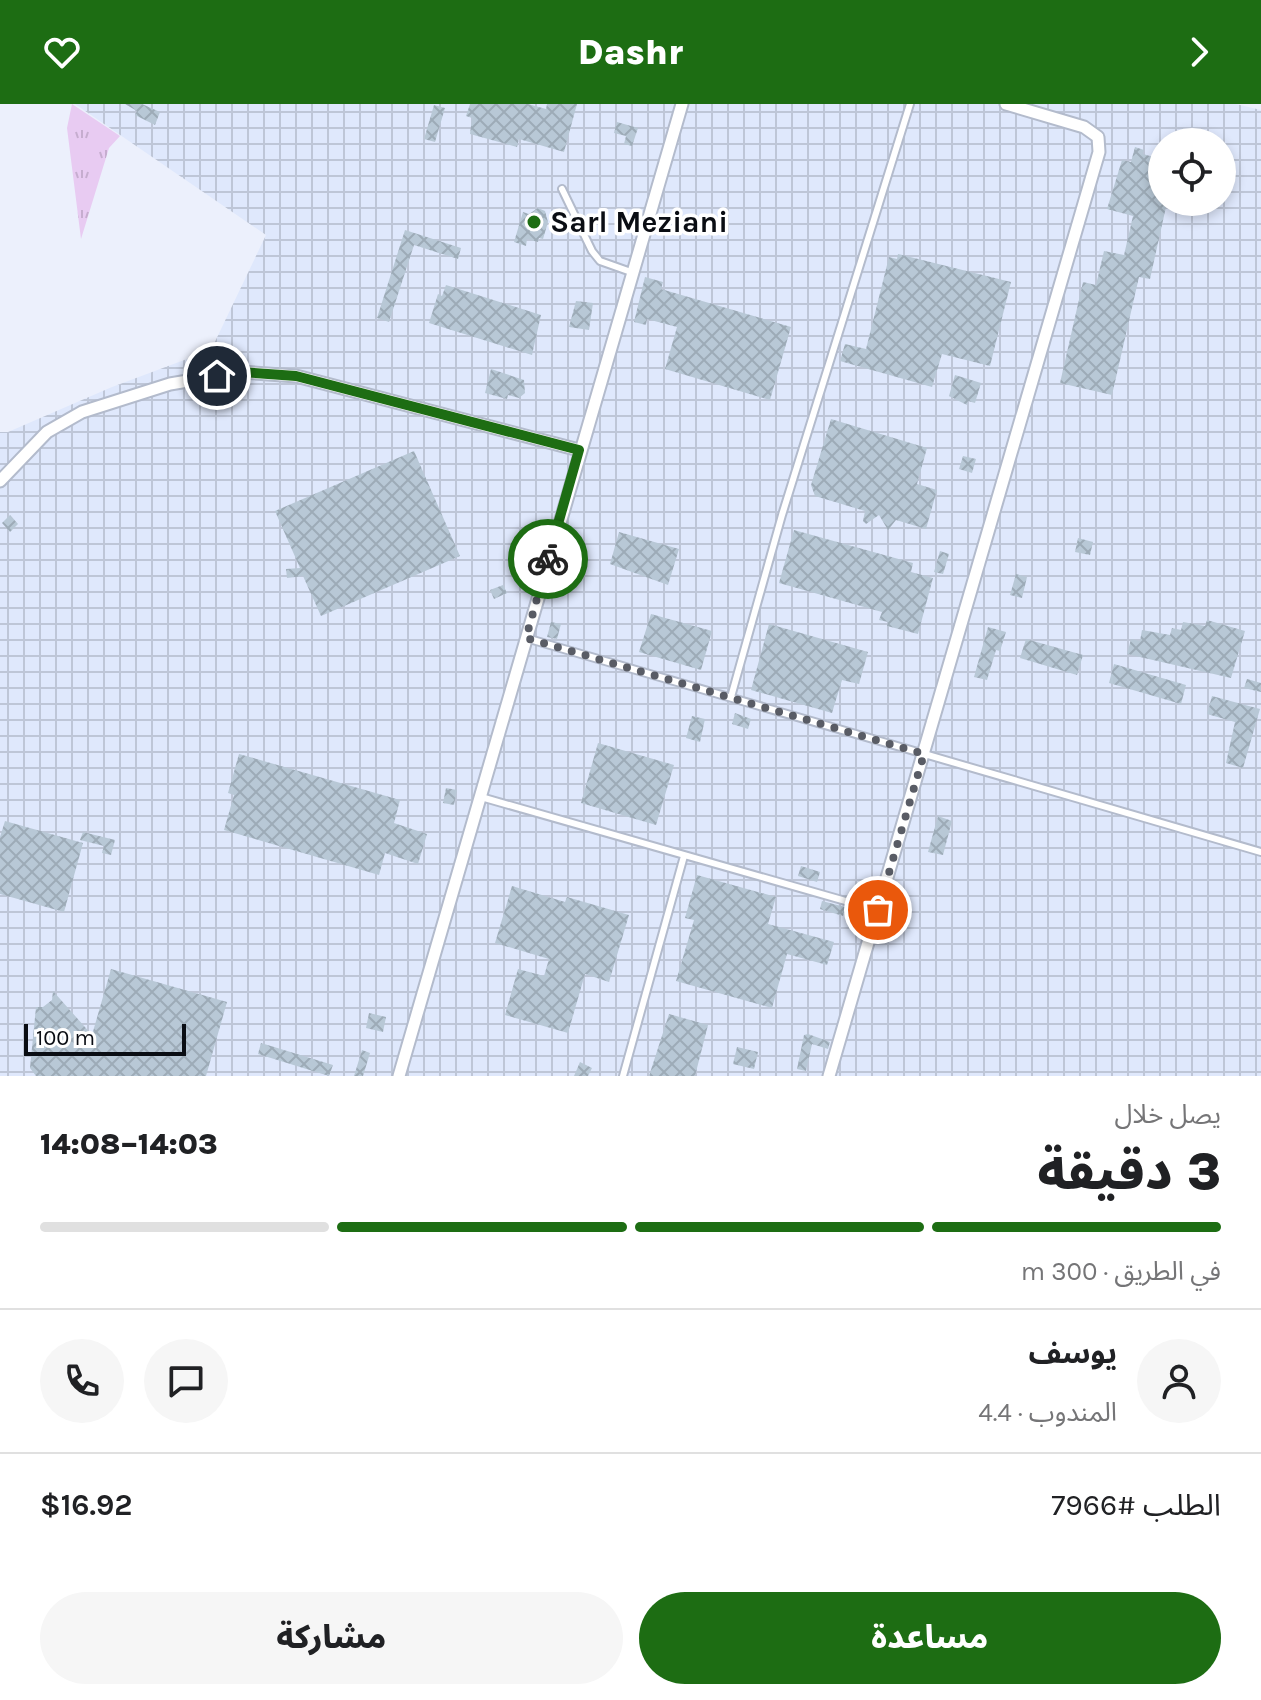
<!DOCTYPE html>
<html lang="ar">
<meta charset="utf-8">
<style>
body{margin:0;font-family:Karla,"Noto Sans Arabic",sans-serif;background:#f6f6f6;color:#202124;direction:rtl;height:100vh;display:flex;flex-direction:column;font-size:30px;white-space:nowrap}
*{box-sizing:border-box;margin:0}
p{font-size:26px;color:#757577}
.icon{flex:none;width:44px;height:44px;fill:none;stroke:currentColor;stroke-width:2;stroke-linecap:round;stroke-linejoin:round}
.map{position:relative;height:972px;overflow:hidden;direction:ltr}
.side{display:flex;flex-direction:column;background:#fff;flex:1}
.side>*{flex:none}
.buttons{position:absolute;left:1148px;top:24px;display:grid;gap:16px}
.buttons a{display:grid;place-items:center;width:88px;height:88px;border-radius:50%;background:#fff;box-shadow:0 4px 12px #0003;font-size:40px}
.scale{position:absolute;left:24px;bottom:20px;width:162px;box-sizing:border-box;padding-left:8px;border:4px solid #0a0d13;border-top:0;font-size:22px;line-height:28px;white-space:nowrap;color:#0a0d13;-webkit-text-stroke:6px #fff;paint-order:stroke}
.pin{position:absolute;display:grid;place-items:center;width:68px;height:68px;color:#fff;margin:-34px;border:4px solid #fff;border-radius:50%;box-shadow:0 2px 8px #0007}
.courier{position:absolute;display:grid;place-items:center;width:80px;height:80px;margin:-40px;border:6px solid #1d6d13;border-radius:50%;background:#fff;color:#222;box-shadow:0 2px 10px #0007}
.summary em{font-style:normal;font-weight:800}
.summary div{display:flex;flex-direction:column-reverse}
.summary{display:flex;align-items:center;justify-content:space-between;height:136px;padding:0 40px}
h1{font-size:52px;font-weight:800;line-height:60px}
.bar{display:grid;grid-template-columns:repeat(4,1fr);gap:12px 8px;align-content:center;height:96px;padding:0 40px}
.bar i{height:10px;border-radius:6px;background:#e0e0e0}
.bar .active{background:#1d6d13}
.bar p{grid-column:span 4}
.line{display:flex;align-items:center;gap:20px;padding:0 40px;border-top:2px solid #e0e0e0}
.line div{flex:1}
.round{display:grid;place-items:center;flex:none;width:84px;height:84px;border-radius:42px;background:#f6f6f6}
.cta{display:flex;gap:16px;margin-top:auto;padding:16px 40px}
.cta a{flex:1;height:92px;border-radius:48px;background:#1d6d13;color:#fff;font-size:32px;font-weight:800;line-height:92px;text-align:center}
.cta a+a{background:#f6f6f6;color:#202124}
header{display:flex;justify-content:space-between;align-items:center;height:104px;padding:0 40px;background:#1d6d13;color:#fff;font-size:36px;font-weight:800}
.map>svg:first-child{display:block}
.industrial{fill:url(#industrial-grid);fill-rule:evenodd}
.grass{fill:url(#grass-tufts)}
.building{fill:url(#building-cross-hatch)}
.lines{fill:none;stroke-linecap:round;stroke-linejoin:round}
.lane-casing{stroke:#b3bbcc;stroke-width:10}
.street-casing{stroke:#b3bbcc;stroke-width:15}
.lane{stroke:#fff;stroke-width:6}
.street{stroke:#fff;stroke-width:11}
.done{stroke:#595c65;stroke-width:8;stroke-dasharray:0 14.4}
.route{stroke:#1d6d13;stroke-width:10}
.poi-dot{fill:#1d6d13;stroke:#fff;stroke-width:3}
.labels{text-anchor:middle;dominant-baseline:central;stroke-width:7;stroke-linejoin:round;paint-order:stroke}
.poi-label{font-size:30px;font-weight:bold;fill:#0a0d13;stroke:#fff;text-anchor:start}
</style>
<header><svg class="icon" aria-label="forward" viewBox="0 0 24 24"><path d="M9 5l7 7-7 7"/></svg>Dashr<svg class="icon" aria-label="heart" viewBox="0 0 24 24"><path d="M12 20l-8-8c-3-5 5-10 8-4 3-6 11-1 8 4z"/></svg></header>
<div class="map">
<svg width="1261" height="972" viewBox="0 0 1261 972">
<defs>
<pattern id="industrial-grid" width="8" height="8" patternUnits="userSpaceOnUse" patternTransform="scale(2)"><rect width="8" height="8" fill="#dfe8fc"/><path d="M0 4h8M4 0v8" fill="none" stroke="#bec6d7"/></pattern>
<pattern id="grass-tufts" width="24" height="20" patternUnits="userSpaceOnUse" patternTransform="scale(2)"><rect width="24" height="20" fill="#e8cbf2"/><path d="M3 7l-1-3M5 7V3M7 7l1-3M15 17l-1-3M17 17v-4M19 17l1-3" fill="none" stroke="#c6adcf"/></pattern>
<pattern id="building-cross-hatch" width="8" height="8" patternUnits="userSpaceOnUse" patternTransform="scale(2)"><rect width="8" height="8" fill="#b8c8d6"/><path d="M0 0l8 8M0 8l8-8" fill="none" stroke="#9dabb7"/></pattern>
</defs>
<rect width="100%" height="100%" fill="#ecf0fc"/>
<path class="industrial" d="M75 0H1236L1261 6V972H0V328H8L112 283 211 246 266 131ZM1162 38H1222V98H1162Z"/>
<path class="grass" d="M72 0 120 32 109 44 81 135 67 24Z"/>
<path class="building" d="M125 0H142L160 8 155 21 135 11 137 7Z
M470 0H528L546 5 547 0H577L564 48 519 35 517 43 470 30 472 14 466 12Z
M434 1 445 4 435 38 424 35Z
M617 18 638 24 632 42 624 40 626 32 614 29Z
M1135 43 1144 46 1143 50 1157 54 1156 61 1162 62V98L1166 103 1150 175 1139 173 1112 291 1060 279 1083 178 1096 181 1104 147 1124 151 1133 112 1107 105 1122 56 1131 58Z
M538 104 545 107 548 118 543 135 539 134 538 138 527 135 526 142 514 138 523 108 529 110Z
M405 126 461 144 458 155 414 141 389 218 377 214Z
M898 150 1011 178 990 262 942 250 932 283 840 257 845 240 866 245 889 153 897 155Z
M645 173 663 178 661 185 791 223 770 296 665 265 677 223 647 215 646 221 634 218Z
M446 181 541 211 532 251 429 219 438 190 442 192Z
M576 197 593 199 589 226 569 223Z
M491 265 524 276 525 289 519 294 508 291 507 295 485 289Z
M955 271 981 279 975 299 968 297 967 301 949 292Z
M831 315 927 344 917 380 937 386 926 425 896 416 888 426 879 411 866 420 863 417 865 407 815 392 811 381Z
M414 347 460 452 321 512 303 472 287 474 286 465 300 464 275 407Z
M963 352 976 355 972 369 959 365Z
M10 411 18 420 10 428 2 419Z
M794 426 913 459 911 468 933 474 918 530 887 522 888 518 879 516 882 508 779 479Z
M619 428 679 445 668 481 610 460Z
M1078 434 1093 438 1090 451 1075 448Z
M940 447 949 450 943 470 934 468Z
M1016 470 1027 473 1022 494 1010 491Z
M503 481 507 489 494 495 490 486Z
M651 510 712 527 701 566 639 548Z
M1207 516 1245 527 1231 574 1127 550 1131 535 1140 537 1142 526 1170 531 1172 524 1181 526 1183 518 1205 522Z
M551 518 561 520 557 535 547 533Z
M769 520 868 548 859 580 842 576 832 609 751 586Z
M988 523 1006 528 1000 547 996 546 987 576 974 573Z
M1026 535 1083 551 1077 571 1020 554Z
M1114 560 1186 581 1181 600 1109 579Z
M1247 575 1261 579V588L1244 584Z
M1212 592 1260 605 1243 664 1226 659 1235 618 1207 610Z
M735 609 751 615 748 625 732 620Z
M692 612 705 615 700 638 686 634Z
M598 639 674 661 656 721 581 699Z
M239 650 400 696 394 719 427 730 418 760 385 749 379 771 224 726 234 691 228 689Z
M446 684 457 686 454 701 443 699Z
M938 712 952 717 943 751 928 748Z
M5 717 83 739 64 808 0 790V733Z
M83 728 115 736 111 751 102 749 104 742 80 736Z
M801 762 820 768 817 778 798 772Z
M697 771 776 793 768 820 834 838 827 861 787 850 772 904 676 877 694 816 685 814Z
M512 782 565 798 567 793 629 811 609 878 585 870 568 929 505 911 518 865 544 872 549 855 495 839Z
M822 797 845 803 843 812 820 805Z
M111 865 227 898 206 972H36L30 964 36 903H43L52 896 53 887 92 931Z
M369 909 386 913 383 928 366 924Z
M669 910 708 921 695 972H649Z
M808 930 830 938 828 945 812 940 806 967 797 965 804 931Z
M261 939 333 961 329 972 258 950Z
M737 943 758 948 754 965 733 960Z
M362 946 370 949 363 972H354Z
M580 958 592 964 588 972H574Z"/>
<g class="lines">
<defs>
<path id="lane" d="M562 85 592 147 600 157 631 168
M526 534 1261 748
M731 593 782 411 910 0
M481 693 877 806
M623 972 684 752"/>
<path id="street" d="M0 377 47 328 82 308 170 280 241 268 296 272 579 346
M399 972 682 0
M829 972 1099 48 1098 33 1084 23 1006 0"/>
</defs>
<use href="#lane" class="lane-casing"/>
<use href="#street" class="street-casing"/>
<use href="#lane" class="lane"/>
<use href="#street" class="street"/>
</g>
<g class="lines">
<path class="done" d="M548 455 526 534 924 650 878 806"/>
<path class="route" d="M217 272 241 268 296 272 579 346 548 455"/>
</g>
<circle class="poi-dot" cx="534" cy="118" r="8"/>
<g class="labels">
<g class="poi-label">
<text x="550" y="118">Sarl Meziani</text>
</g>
</g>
</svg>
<div class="buttons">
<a><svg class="icon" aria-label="locate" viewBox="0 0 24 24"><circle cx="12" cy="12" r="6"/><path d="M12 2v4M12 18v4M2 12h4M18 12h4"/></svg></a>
</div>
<div class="scale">100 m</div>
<div class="pin" style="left:878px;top:806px;background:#ea580c"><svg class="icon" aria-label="bag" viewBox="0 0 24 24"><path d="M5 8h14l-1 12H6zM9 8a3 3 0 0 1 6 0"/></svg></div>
<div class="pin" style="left:217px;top:272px;background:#1f2937"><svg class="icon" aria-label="home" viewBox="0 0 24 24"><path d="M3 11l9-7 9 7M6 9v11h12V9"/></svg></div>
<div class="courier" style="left:548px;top:455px"><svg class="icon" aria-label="bike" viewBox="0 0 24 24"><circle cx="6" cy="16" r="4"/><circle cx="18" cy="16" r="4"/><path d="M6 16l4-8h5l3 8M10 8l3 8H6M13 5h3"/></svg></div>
</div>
<section class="side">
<div class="summary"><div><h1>3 دقيقة</h1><p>يصل خلال</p></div><em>14:03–14:08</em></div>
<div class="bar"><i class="active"></i><i class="active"></i><i class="active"></i><i></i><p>في الطريق · 300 m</p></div>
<div class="line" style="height:144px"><a class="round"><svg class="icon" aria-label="person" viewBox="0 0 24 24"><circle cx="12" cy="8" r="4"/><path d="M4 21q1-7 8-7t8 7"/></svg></a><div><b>يوسف</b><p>المندوب · 4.4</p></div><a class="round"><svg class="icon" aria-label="chat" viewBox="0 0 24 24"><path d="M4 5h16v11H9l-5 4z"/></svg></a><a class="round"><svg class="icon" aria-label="phone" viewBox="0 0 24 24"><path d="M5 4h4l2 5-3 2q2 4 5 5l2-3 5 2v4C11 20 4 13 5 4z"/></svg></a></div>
<div class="line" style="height:104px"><div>الطلب #7966</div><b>$16.92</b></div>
<div class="cta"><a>مساعدة</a><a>مشاركة</a></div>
</section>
